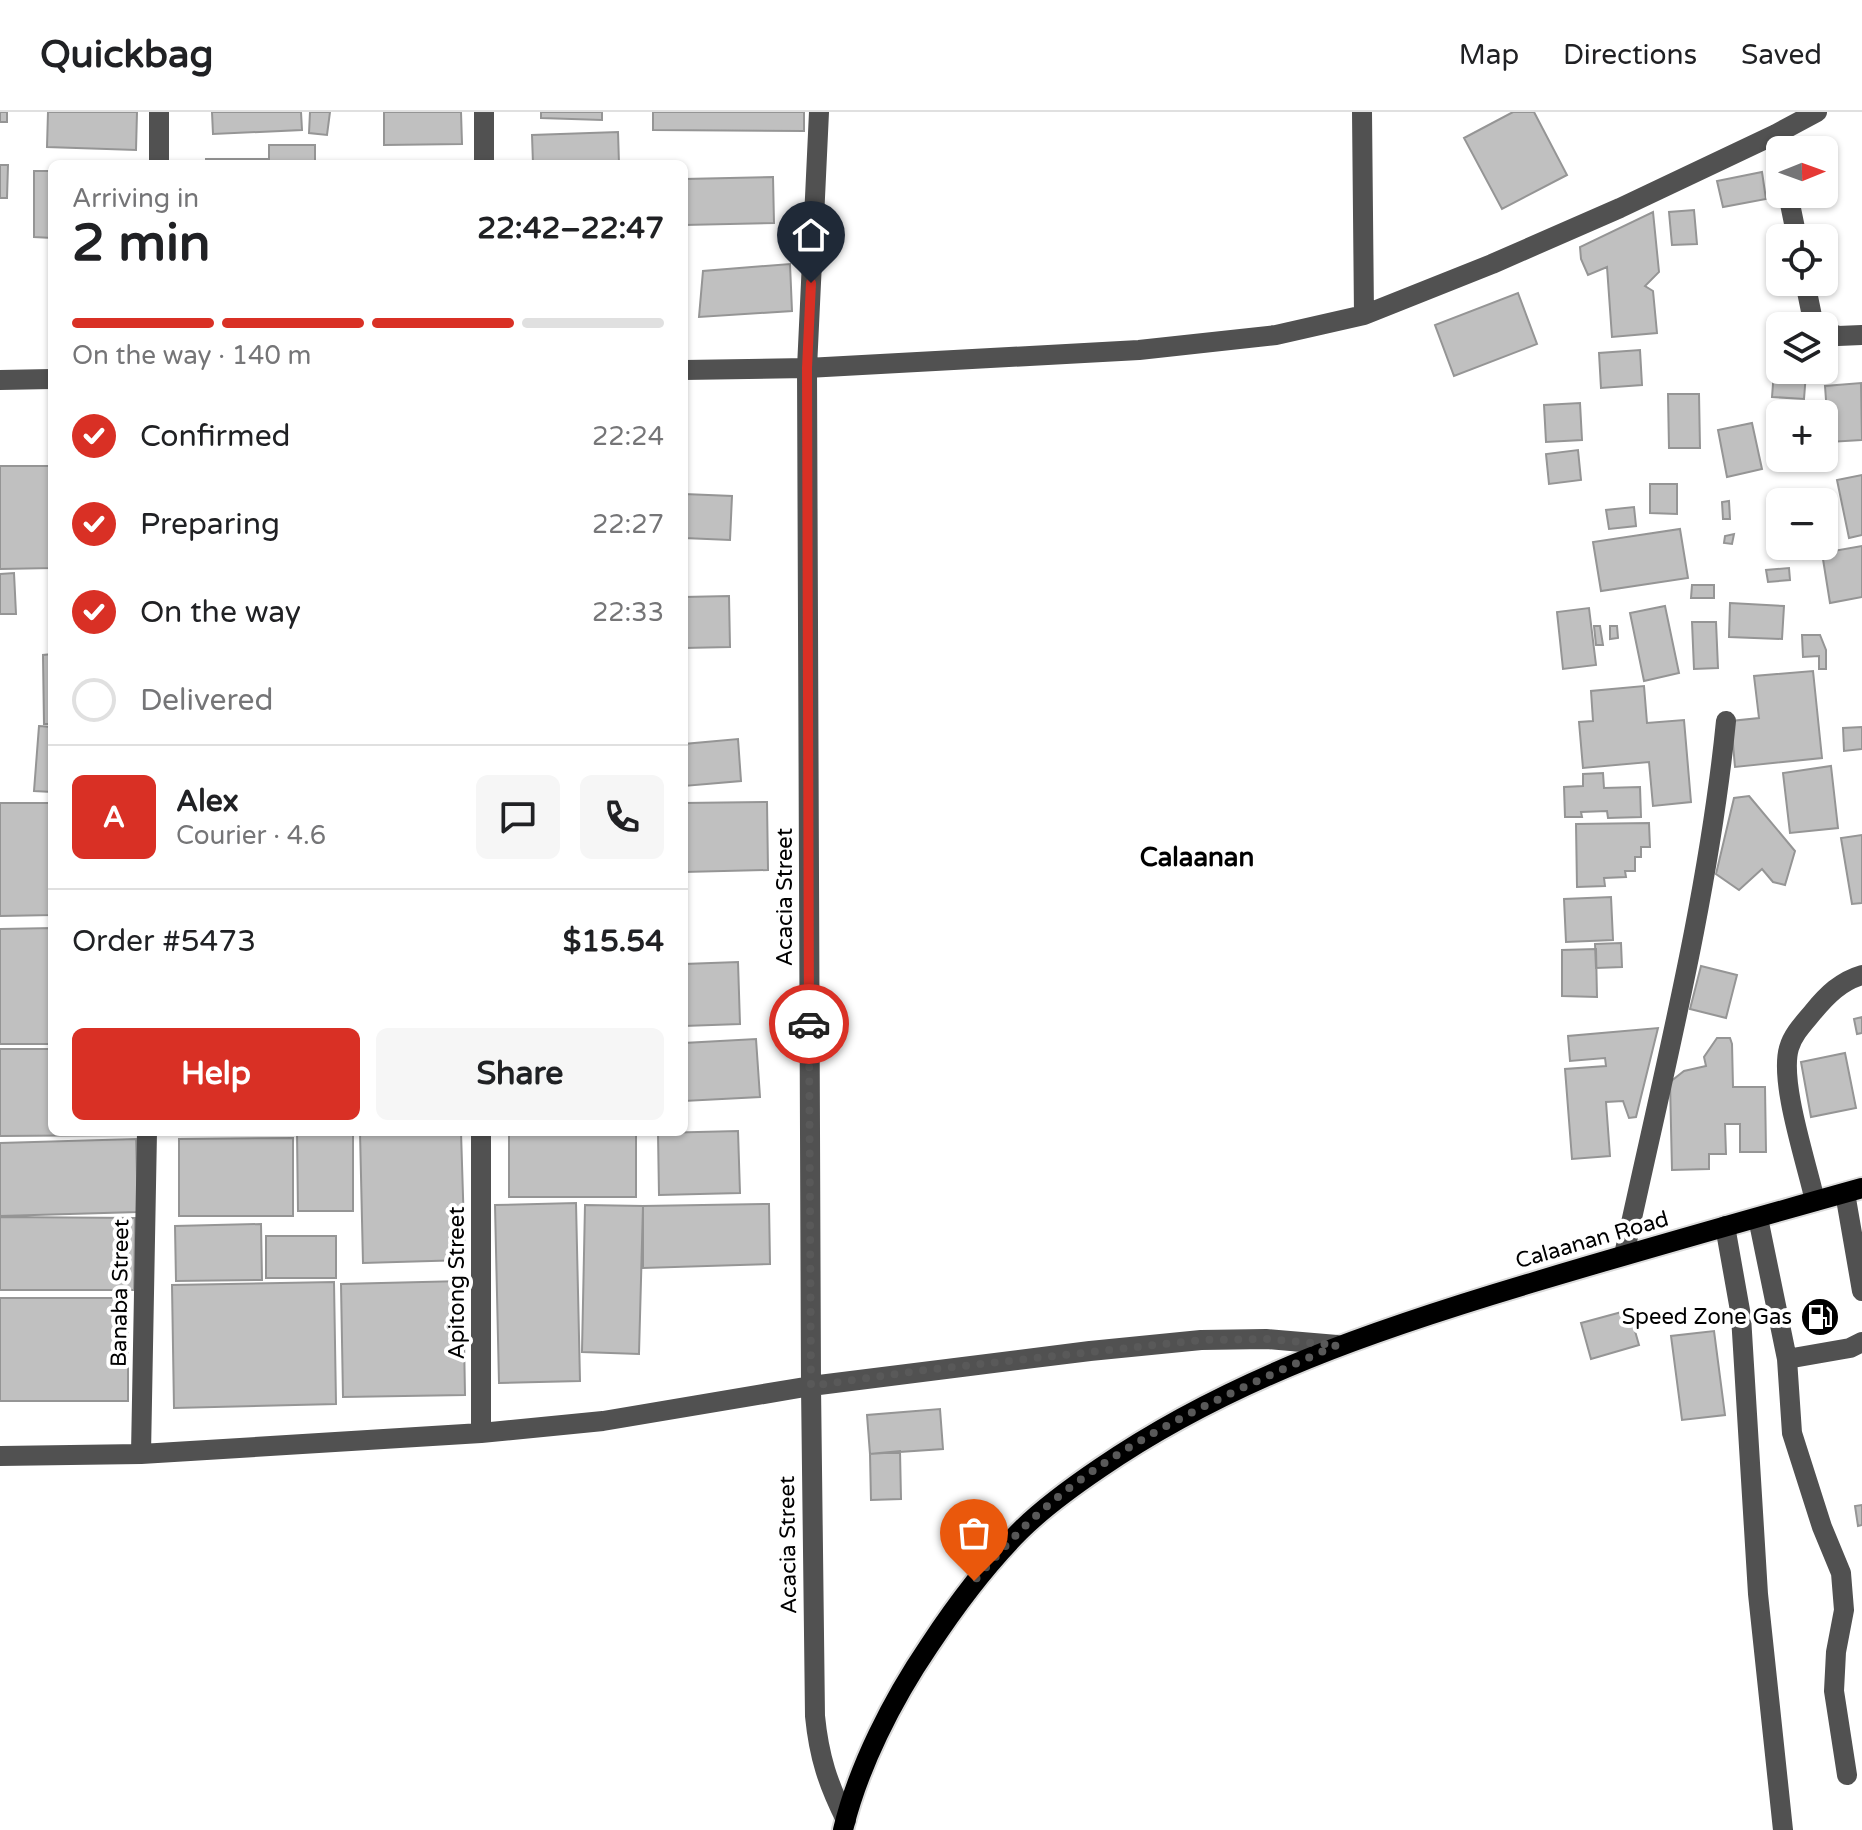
<!DOCTYPE html>
<meta charset="utf-8">
<style>
body{margin:0;font-family:"Varela Round",sans-serif;background:#f6f6f6;color:#202124;height:100vh;display:flex;flex-direction:column;font-size:30px;white-space:nowrap}
*{box-sizing:border-box;margin:0}
p{font-size:26px;color:#757577}
.icon{flex:none;width:44px;height:44px;fill:none;stroke:currentColor;stroke-width:2;stroke-linecap:round;stroke-linejoin:round}
.map{position:relative;flex:1;overflow:hidden}
.drawer{position:absolute;left:48px;top:48px;width:640px;height:976px;display:flex;flex-direction:column;background:#fff;border-radius:12px;box-shadow:0 2px 6px #0004}
.drawer>*{flex:none}
.needle{width:52px;rotate:89deg}
.buttons{position:absolute;left:1766px;top:24px;display:grid;gap:16px}
.buttons a{display:grid;place-items:center;width:72px;height:72px;border-radius:12px;background:#fff;box-shadow:0 2px 6px #0004;font-size:40px}
.pin{position:absolute;display:grid;place-items:center;width:68px;height:68px;color:#fff;margin:-82px -34px;border-radius:50% 50% 50% 0;rotate:-45deg;box-shadow:0 0 8px #0007}
.pin .icon{rotate:45deg}
.courier{position:absolute;display:grid;place-items:center;width:80px;height:80px;margin:-40px;border:6px solid #d93025;border-radius:50%;background:#fff;color:#222;box-shadow:0 2px 10px #0007}
.head em{font-style:normal;font-weight:700}
.head div{display:flex;flex-direction:column-reverse}
.head{display:flex;align-items:center;justify-content:space-between;height:136px;padding:0 24px}
h1{font-size:52px;font-weight:700;line-height:60px}
.bar{display:grid;grid-template-columns:repeat(4,1fr);gap:12px 8px;align-content:center;height:96px;padding:0 24px}
.bar i{height:10px;border-radius:6px;background:#e0e0e0}
.bar .active{background:#d93025}
.bar p{grid-column:span 4}
.line{display:flex;align-items:center;gap:20px;padding:0 24px;border-top:2px solid #e0e0e0}
.line div{flex:1}
.round{display:grid;place-items:center;flex:none;width:84px;height:84px;border-radius:12px;background:#f6f6f6}
ol{padding:0 24px;list-style:none}
li{display:flex;align-items:center;gap:24px;height:88px}
li p{margin-inline-start:auto}
li .icon{padding:8px;border-radius:50%;background:#d93025;color:#fff;stroke-width:4}
li:last-child{color:#757577}
li i{width:44px;height:44px;border:4px solid #e0e0e0;border-radius:50%}
.button{display:flex;gap:16px;margin-top:auto;padding:16px 24px}
.button a{flex:1;height:92px;border-radius:12px;background:#d93025;color:#fff;font-size:32px;font-weight:700;line-height:92px;text-align:center}
.button a+a{background:#f6f6f6;color:#202124}
header{display:flex;align-items:center;gap:48px;box-sizing:border-box;height:112px;padding:0 40px;background:#fff;border-bottom:2px solid #e0e0e0}
header strong{font-size:38px}
nav{display:flex;gap:44px;margin-inline-start:auto;font-size:28px}
.map>svg:first-child{display:block}
.building{fill:#c0c0c0;stroke:#959595;stroke-width:2}
.lines{fill:none;stroke-linecap:round;stroke-linejoin:round}
.major-casing{stroke:#dbdbdb;stroke-width:24}
.minor{stroke:#515151;stroke-width:20}
.major{stroke:#000;stroke-width:20}
.done{stroke:#595959;stroke-width:8;stroke-dasharray:0 14.4}
.route{stroke:#d93025;stroke-width:10}
.labels{text-anchor:middle;dominant-baseline:central;stroke-width:8;stroke-linejoin:round;paint-order:stroke}
.street-label{font-size:22px;fill:#000;stroke:#fff}
.poi-label{font-size:22px;fill:#000;stroke:#fff;text-anchor:end}
.quarter-label{font-size:26px;font-weight:bold;fill:#000;stroke:#fff}
</style>
<header>
<strong>Quickbag</strong>
<nav><a>Map</a><a>Directions</a><a>Saved</a></nav>
</header>
<div class="map">
<svg width="1862" height="1718" viewBox="0 0 1862 1718">
<rect width="100%" height="100%" fill="#fff"/>
<path class="building" d="M0 0H7V10H0Z
M48 0H137L136 38 47 35Z
M212 0H301L302 18 213 22Z
M310 0H330L327 23 309 21Z
M384 0H461L462 32 384 33Z
M541 0H602V8L541 6Z
M653 0H804V19L653 18Z
M1513 0H1534L1567 63 1502 97 1464 26Z
M618 20 619 52H533L532 23Z
M269 33H315V52H206V47H269Z
M0 53H8L7 86H0Z
M34 59H52V126L34 125Z
M1762 60 1766 87 1723 95 1717 69Z
M773 65 774 111 684 113V67Z
M1694 98 1697 132 1672 133 1669 100Z
M1653 100 1659 160 1645 174 1653 179 1657 221 1612 225 1607 155 1588 163 1581 147 1580 135Z
M790 152 792 199 699 205 703 159Z
M1518 181 1537 232 1454 264 1435 213Z
M1640 238 1642 273 1601 276 1599 241Z
M1774 259 1806 261 1804 287 1772 285Z
M1861 271 1862 328 1829 330 1825 274Z
M1668 282H1699L1700 336H1669Z
M1580 291 1582 328 1546 330 1544 293Z
M1752 311 1762 357 1727 365 1718 318Z
M1578 338 1581 368 1549 372 1546 342Z
M0 354H52V456L0 457Z
M1862 363V423L1849 426 1837 368Z
M1650 372H1677V402L1650 401Z
M684 382 732 384 730 428 684 426Z
M1729 389 1730 407H1723L1722 390Z
M1634 395 1636 414 1609 417 1606 398Z
M1680 417 1688 466 1601 479 1593 430Z
M1734 422 1732 432 1724 431 1725 424Z
M1862 434V485L1830 491 1822 441Z
M1789 456 1790 468 1768 470 1766 458Z
M14 461 16 502H0V462Z
M1692 473H1714V486H1691Z
M729 484 730 535 684 536V485Z
M1730 491 1784 494 1782 527 1729 525Z
M1665 494 1679 561 1644 569 1630 501Z
M1589 496 1596 553 1563 557 1557 500Z
M1692 510H1716L1718 556 1694 557Z
M1594 514H1600L1603 533H1596Z
M1610 514H1617L1618 526 1610 527Z
M1802 523H1820L1826 538V557H1819V544L1803 545Z
M52 542V612H44L43 543Z
M1813 559 1822 646 1735 655 1731 609 1759 606 1754 564Z
M1644 574 1647 611 1684 608 1691 690 1653 694 1649 650 1583 656 1579 610 1593 609 1591 579Z
M39 614 52 615V680L34 679Z
M1862 615V637L1844 639 1843 616Z
M738 627 741 669 684 674V632Z
M1831 654 1838 716 1790 721 1783 661Z
M1603 661 1604 676 1640 675 1641 705 1608 706 1607 699 1581 700 1582 705H1565L1564 675 1583 674V662Z
M1749 684 1795 739 1785 773 1773 770 1762 757 1739 778 1716 762 1734 686Z
M767 690 768 758 684 760V691Z
M0 691H52V803L0 804Z
M1649 711 1650 735H1641V745H1635V759H1625L1626 765 1604 766 1605 774 1577 775 1576 712Z
M1862 723V791L1852 792 1841 726Z
M1611 785 1613 828 1566 830 1564 787Z
M52 816V932H0V817Z
M1621 831 1622 855 1596 856 1595 832Z
M1596 837 1597 885 1562 884V838Z
M738 850 740 912 684 914V852Z
M1701 854 1737 863 1726 906 1690 897Z
M1862 905V921L1857 922 1854 907Z
M1658 916 1636 1005 1629 1006 1623 989 1606 990 1610 1044 1572 1047 1565 957 1606 954 1605 946 1570 949 1568 924Z
M1717 926H1730L1732 932 1733 975H1765L1766 1040H1740V1012H1725L1726 1042H1709V1057L1672 1058 1670 970 1684 959 1706 954 1704 945Z
M756 927 760 985 684 989V931Z
M0 937H52V1020H139V1023L0 1024Z
M1845 941 1856 996 1811 1005 1801 950Z
M738 1019 740 1081 659 1083 658 1021Z
M297 1020H353V1099H298Z
M360 1020H461L465 1148 363 1151Z
M509 1020H636V1085H509Z
M293 1026V1104H179V1027Z
M136 1027 138 1100 0 1104V1031Z
M576 1091 580 1269 499 1271 495 1093Z
M769 1092 770 1152 643 1156V1094Z
M585 1093 643 1094 639 1242 582 1240Z
M0 1105 135 1106 134 1178H0Z
M261 1112 262 1168 176 1169 175 1114Z
M266 1124H336V1166H266Z
M463 1169 465 1283 343 1285 341 1172Z
M334 1170 336 1292 174 1296 172 1173Z
M0 1186H128V1289H0Z
M1629 1198 1639 1233 1591 1247 1581 1211Z
M1714 1219 1725 1303 1682 1308 1671 1224Z
M940 1297 943 1337 870 1342 867 1303Z
M900 1339 901 1387 871 1388 870 1342Z
M1862 1393V1413L1858 1414 1855 1394Z"/>
<g class="lines">
<defs>
<path id="major" d="M843 1718C858 1655 893 1587 929 1534 956 1493 985 1454 1020 1419 1043 1396 1072 1375 1100 1356 1231 1266 1380 1216 1531 1171 1641 1138 1751 1107 1862 1076"/>
</defs>
<use href="#major" class="major-casing"/>
<path class="minor" d="M159 0V52
M819 0 807 256 811 1274 815 1604C819 1645 828 1672 846 1708
M1362 0 1364 203
M484 52V0
M1788 82 1797 126
M1805 170 1813 209 1818 214
M1824 219 1838 224 1862 223
M684 258 807 256 1139 238 1276 223 1364 203 1492 152 1620 96 1776 22 1817 0
M0 268 52 267
M481 1020V1321
M1845 1081 1862 1179
M1815 1089C1807 1052 1779 970 1789 936 1793 922 1804 911 1813 900 1827 883 1841 869 1862 863
M1758 1106 1787 1247 1850 1236 1862 1230
M1725 1114 1741 1204 1758 1482 1783 1718
M1624 1143C1662 966 1708 789 1726 609
M1787 1247 1792 1321 1822 1415 1841 1461 1844 1498 1836 1540 1834 1579 1847 1663
M141 1342 147 1020
M0 1344 141 1342 481 1321 603 1309 811 1274 1090 1239 1201 1228 1266 1227 1337 1233"/>
<use href="#major" class="major"/>
</g>
<g class="lines">
<path class="done" d="M809 912 811 1274 917 1259 1201 1228 1266 1227 1337 1233C1228 1282 1106 1333 1020 1419 1004 1435 989 1452 974 1469"/>
<path class="route" d="M809 912 807 256 811 171"/>
</g>
<defs>
<symbol id="fuel-disc" viewBox="-11 -11 22 22"><circle r="9.5" fill="#000" stroke="#fff"/><path d="M-5.5-6h7V0h2V4h1.3V-2.5L3-4.5l.8-.8L6-3V5H2.5V1h-1V6h-7ZM-4.2-4.7v3.2H.2V-4.7Z" fill="#fff"/></symbol>
</defs>
<g fill-rule="evenodd">
<use href="#fuel-disc" x="1798" y="1183" width="44" height="44"/>
</g>
<g class="labels">
<g class="street-label">
<text transform="translate(785 785) rotate(-90)">Acacia Street</text>
<text transform="translate(1592 1128) rotate(-16)">Calaanan Road</text>
<text transform="translate(457 1171) rotate(-90)">Apitong Street</text>
<text transform="translate(120 1181) rotate(-89)">Banaba Street</text>
<text transform="translate(788 1433) rotate(-91)">Acacia Street</text>
</g>
<g class="poi-label">
<text x="1792" y="1205">Speed Zone Gas</text>
</g>
<g class="quarter-label">
<text x="1197" y="745">Calaanan</text>
</g>
</g>
</svg>
<div class="buttons">
<a><svg class="needle" viewBox="-14 -14 28 28"><path d="M0-13l5 13h-10z" fill="#e53935"/><path d="M0 13l5-13h-10z" fill="#757577"/></svg></a>
<a><svg class="icon" aria-label="locate" viewBox="0 0 24 24"><circle cx="12" cy="12" r="6"/><path d="M12 2v4M12 18v4M2 12h4M18 12h4"/></svg></a>
<a><svg class="icon" aria-label="layers" viewBox="0 0 24 24"><path d="M12 4l9 5-9 5-9-5zM3 14l9 5 9-5"/></svg></a>
<a>+</a>
<a>−</a>
</div>
<div class="pin" style="left:974px;top:1469px;background:#ea580c"><svg class="icon" aria-label="bag" viewBox="0 0 24 24"><path d="M5 8h14l-1 12H6zM9 8a3 3 0 0 1 6 0"/></svg></div>
<div class="pin" style="left:811px;top:171px;background:#1f2937"><svg class="icon" aria-label="home" viewBox="0 0 24 24"><path d="M3 11l9-7 9 7M6 9v11h12V9"/></svg></div>
<div class="courier" style="left:809px;top:912px"><svg class="icon" aria-label="car" viewBox="0 0 24 24"><path d="M5 17H2v-5l4-1 3-4h7l3 4 3 1v5h-3M9 17h6M6 11h13"/><circle cx="7" cy="17" r="2"/><circle cx="17" cy="17" r="2"/></svg></div>
<section class="drawer">
<div class="head"><div><h1>2 min</h1><p>Arriving in</p></div><em>22:42–22:47</em></div>
<div class="bar"><i class="active"></i><i class="active"></i><i class="active"></i><i></i><p>On the way · 140 m</p></div>
<ol>
<li><svg class="icon" aria-label="check" viewBox="0 0 24 24"><path d="M5 12l5 5 9-10"/></svg>Confirmed<p>22:24</p></li>
<li><svg class="icon" aria-label="check" viewBox="0 0 24 24"><path d="M5 12l5 5 9-10"/></svg>Preparing<p>22:27</p></li>
<li><svg class="icon" aria-label="check" viewBox="0 0 24 24"><path d="M5 12l5 5 9-10"/></svg>On the way<p>22:33</p></li>
<li><i></i>Delivered</li>
</ol>
<div class="line" style="height:144px"><b class="round" style="background:#d93025;color:#fff">A</b><div><b>Alex</b><p>Courier · 4.6</p></div><a class="round"><svg class="icon" aria-label="chat" viewBox="0 0 24 24"><path d="M4 5h16v11H9l-5 4z"/></svg></a><a class="round"><svg class="icon" aria-label="phone" viewBox="0 0 24 24"><path d="M5 4h4l2 5-3 2q2 4 5 5l2-3 5 2v4C11 20 4 13 5 4z"/></svg></a></div>
<div class="line" style="height:104px"><div>Order #5473</div><b>$15.54</b></div>
<div class="button"><a>Help</a><a>Share</a></div>
</section>
</div>
